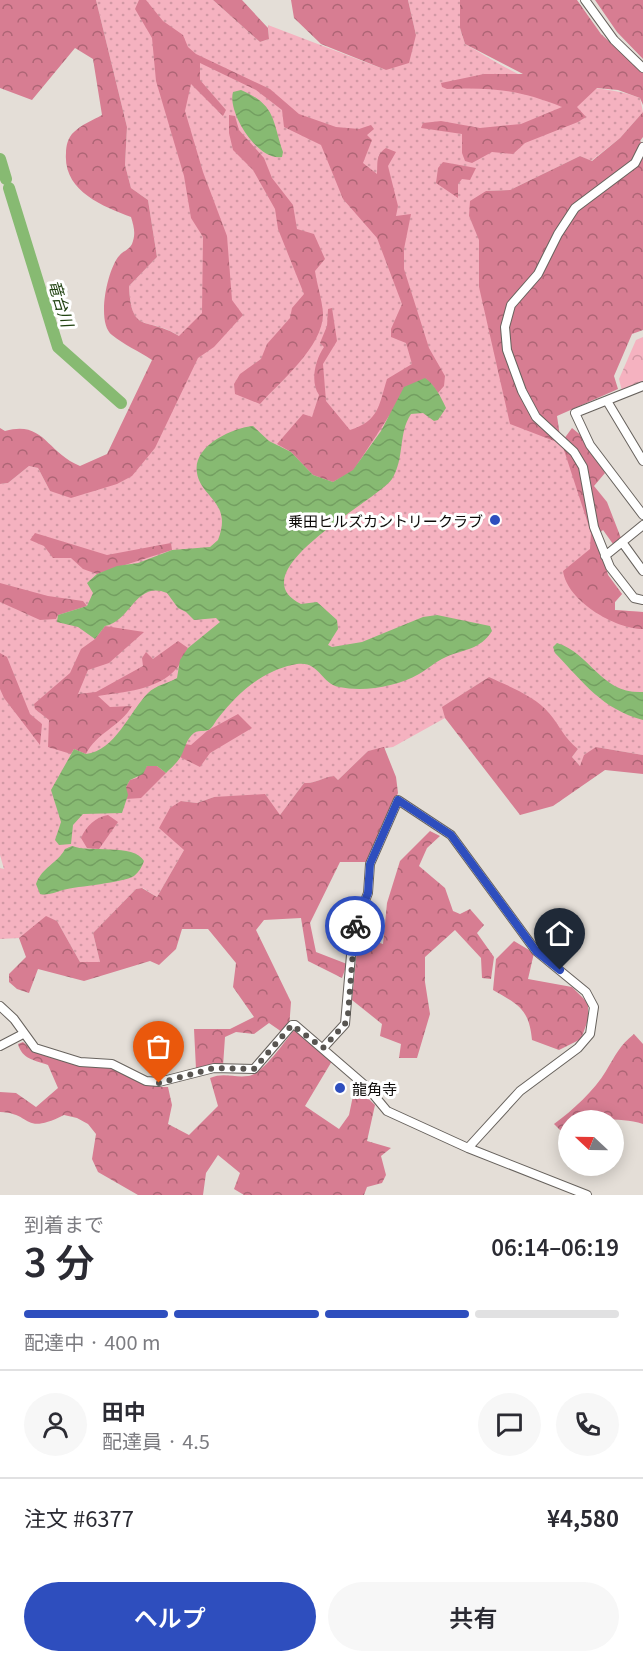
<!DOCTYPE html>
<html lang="ja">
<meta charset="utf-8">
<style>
body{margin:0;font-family:Georgia,"Noto Sans JP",serif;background:#f7f7f7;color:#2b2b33;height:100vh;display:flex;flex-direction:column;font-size:22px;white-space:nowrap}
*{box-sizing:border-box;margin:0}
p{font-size:20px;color:#7c7c81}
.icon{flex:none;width:33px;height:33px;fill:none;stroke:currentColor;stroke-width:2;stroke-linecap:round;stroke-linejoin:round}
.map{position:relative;height:1195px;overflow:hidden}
.details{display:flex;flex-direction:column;background:#fff;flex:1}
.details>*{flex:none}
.needle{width:39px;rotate:292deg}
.tools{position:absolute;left:558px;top:1110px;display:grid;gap:12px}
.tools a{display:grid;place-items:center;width:66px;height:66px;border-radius:50%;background:#fff;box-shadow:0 3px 15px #0003;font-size:30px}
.pin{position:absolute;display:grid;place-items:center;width:51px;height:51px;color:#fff;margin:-62px -26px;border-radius:50% 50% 50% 0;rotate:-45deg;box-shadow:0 0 6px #0007}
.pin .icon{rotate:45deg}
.courier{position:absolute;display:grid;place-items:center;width:60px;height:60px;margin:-30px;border:4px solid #2e4ebe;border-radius:50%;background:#fff;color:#222;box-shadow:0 2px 8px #0007}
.headline em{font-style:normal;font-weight:600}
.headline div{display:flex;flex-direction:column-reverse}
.headline{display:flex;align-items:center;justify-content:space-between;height:102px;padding:0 24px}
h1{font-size:39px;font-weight:600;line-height:45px}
.bar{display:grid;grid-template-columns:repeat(4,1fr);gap:9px 6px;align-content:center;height:72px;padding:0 24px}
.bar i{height:8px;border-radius:4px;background:#e1e1e2}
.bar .active{background:#2e4ebe}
.bar p{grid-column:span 4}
.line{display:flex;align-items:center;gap:15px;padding:0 24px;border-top:2px solid #e1e1e2}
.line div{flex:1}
.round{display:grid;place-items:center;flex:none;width:63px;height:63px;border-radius:32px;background:#f7f7f7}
.action{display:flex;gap:12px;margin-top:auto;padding:12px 24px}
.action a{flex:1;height:69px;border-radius:36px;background:#2e4ebe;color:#fff;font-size:24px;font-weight:600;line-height:69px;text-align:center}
.action a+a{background:#f7f7f7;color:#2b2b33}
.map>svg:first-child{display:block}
.grass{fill:url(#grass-dots)}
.forest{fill:url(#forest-crowns)}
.park{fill:url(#park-crowns)}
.water{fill:url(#water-waves)}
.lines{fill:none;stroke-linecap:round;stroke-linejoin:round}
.river{stroke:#87ba72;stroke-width:12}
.minor-casing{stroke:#67625d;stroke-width:10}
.minor{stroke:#fff;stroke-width:8}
.done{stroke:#585551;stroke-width:6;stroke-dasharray:0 10.8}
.route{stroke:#2e4ebe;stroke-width:8}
.poi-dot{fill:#2e4ebe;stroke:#fff;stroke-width:2}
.labels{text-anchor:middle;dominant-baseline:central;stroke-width:6;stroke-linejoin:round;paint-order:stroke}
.poi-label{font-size:15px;fill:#0d0b09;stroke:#fff;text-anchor:end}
.water-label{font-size:16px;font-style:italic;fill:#204210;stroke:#fff}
</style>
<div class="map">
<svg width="643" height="1195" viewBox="0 0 643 1195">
<defs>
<pattern id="grass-dots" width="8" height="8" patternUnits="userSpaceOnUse" patternTransform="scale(1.5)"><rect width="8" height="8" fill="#f5b2c0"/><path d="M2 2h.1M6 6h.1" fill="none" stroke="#d198a4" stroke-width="1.8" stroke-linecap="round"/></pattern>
<pattern id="forest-crowns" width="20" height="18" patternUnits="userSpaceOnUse" patternTransform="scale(1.5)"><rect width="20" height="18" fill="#d77d92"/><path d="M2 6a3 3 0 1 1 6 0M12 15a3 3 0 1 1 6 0" fill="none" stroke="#ad6575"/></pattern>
<pattern id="park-crowns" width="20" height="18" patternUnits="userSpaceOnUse" patternTransform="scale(1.5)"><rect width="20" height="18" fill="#f5b2c0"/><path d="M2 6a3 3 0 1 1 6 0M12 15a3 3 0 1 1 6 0" fill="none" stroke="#d198a4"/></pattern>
<pattern id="water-waves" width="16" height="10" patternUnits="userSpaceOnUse" patternTransform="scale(1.5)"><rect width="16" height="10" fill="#87ba72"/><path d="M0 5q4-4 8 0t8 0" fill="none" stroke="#739f61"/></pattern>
</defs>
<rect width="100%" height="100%" fill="#e4ded7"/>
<path class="grass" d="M96 0H213L260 42 269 39 268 25 386 70 416 35 408 0H460V28L465 44C483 54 520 78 539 82 574 89 606 85 640 98L643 112 620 138 591 161 580 156 510 190 486 191 469 216 480 240 479 287 562 444 596 536 608 575 622 594 615 602V610L643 612V755L596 747 580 766 572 757 578 749 564 738 548 712 489 677 443 707 445 718 393 747 368 751 338 780 334 776C322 777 316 784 304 783L280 815 214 797 197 803 181 801 184 850 157 897 143 888 136 889 93 933 100 962H80L57 921 47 917 19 938 0 939V868L4 869 0 855V484L8 483 29 466 38 468 50 491 85 494 179 336C148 315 131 337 129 286L157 257 148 200 131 188 125 165 127 127Z"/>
<path class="forest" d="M0 0H96L127 127 125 165 131 188 148 200 157 257 129 286C131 336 148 316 179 336L202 313 203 237 191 218 184 176 156 81 152 38 135 9 139 0H146L163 21 183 35 188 47 196 54 270 89 299 114 336 127 359 129 371 125 374 129 367 135 372 140 363 163 377 174C378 164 375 155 386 148L396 152 388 166 398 206 396 216 411 214 404 249V269L429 348 445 376 444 386 438 393 431 383 389 416 353 471 333 482 313 475 291 452 277 444 303 414 312 417 319 395C310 382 315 360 324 347L320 343 327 326 328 309 332 308 337 341 323 364 326 401 350 430C379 421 379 405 387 379L412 364 406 343 391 337V329L402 304 377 238 343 199 321 145 284 127 282 110 256 90 200 63V80L226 110 223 116 191 84 185 111 203 172 227 236 232 300 243 315 214 347 198 358 155 448 132 476 117 484 71 498 50 491 38 468 29 466 8 483 0 484V428L5 431C44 420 46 452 80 466L107 454 152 360C139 351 124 345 112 335 96 323 107 270 119 256 123 251 129 250 132 244 136 234 134 227 131 217 102 206 63 191 66 153 66 146 68 137 74 132 81 125 93 120 102 115L93 59 75 48 32 100 0 88Z
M213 0H242L268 28 269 39 260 42Z
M291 0H408L416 35 409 63 386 70 321 44 294 18Z
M460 0H577L601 34 643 73V105L640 98 618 90 597 88 577 107 586 117 578 122 525 143 513 154 492 152 472 163 465 161 462 153V134L421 128 423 123 441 121 480 128 521 124 562 107C520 90 492 87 447 89L442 87 441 83 484 74H523L465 44 460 28Z
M595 0H643V59L617 32Z
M643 112V137L640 141 643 144V330L632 334 614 376 618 389 557 416 561 443 572 428 583 437 605 473 594 486 607 502 621 538 613 544 603 530 596 536 608 575 622 594 615 602V610L643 612V629C615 629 567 601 563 571L590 549 591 533 562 444 510 424 479 287V240L469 216 470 201 486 191 510 190 580 156 592 161 620 138Z
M229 115 235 116 239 130 264 158 272 178 293 205 297 229 314 234 325 259 315 271C317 285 322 299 323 313 324 346 280 382 260 404L235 394 234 384 240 374 261 359 267 344 290 318 292 308 304 294 278 229 275 209 253 170 233 150 229 133Z
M443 162 476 168 470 180 462 179 458 184V198L436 183 438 168Z
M35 533 107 555 171 543 172 550 97 574 83 569 71 558H53L44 546 30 540Z
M0 583 48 596 83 601 87 606 58 615 56 619 40 620 0 602Z
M105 626 144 632 109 663 88 670 78 694 96 692 143 666 142 658 146 652 153 659 178 641 188 648C184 655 181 664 176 669 158 690 123 692 98 696L110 707 132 706C121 726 96 733 86 754L74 749 71 754 48 747 49 720 35 709 34 704 70 673 81 649 95 639Z
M0 653 7 657 30 714 42 724 40 745 4 698 0 689Z
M489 677C508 686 535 696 549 713 560 726 564 738 578 749L572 757 580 766 584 755 596 747 643 755V774L605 770 553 806 520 815 445 718 442 707Z
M238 714 252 728 210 753 200 767 180 757 185 744 191 745 207 731Z
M384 747 396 777 398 793 369 862H340L310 923 316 952 347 964 342 978 308 961 301 918 264 920 256 930 291 1002 289 1029 282 1032 269 1023 254 1034 236 1032 225 1037 223 1066 196 1069 194 1029H230L254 1017 233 987 236 963 208 929H182L176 949 159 965 150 961 84 981 38 969 29 993 17 989 9 982V974L26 957 19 938 46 916 57 921 80 962H100L93 933 136 889 142 888 157 897 184 850 159 828 170 808 181 801 197 803 214 797 265 794 280 815 304 783C316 784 322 777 334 776L338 780 368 751Z
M147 766H157L166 773 141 798 126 799V787L130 780 137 778Z
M108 815 118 822 99 849 87 848 81 838C86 826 96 817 108 815Z
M430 831 440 836 427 848 419 866 445 888 453 911 460 914 470 909 484 925 477 933 494 957 491 979 482 978 481 958 455 930 425 957V982L430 1014 417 1058H399L401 1044 380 1036 382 1024 352 1000 357 949 361 937 383 944 387 903 400 861Z
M514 941 534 953 528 979 572 987 588 1003V1020L581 1039 559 1050 532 1040C529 1009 519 1005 493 990L496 959Z
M294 1030 332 1061 305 1106 339 1129 349 1115 355 1086 375 1105 367 1141 391 1148 381 1156 386 1175 382 1183 367 1187 364 1195H244L234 1189 240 1173 218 1155 206 1173 203 1195H138L98 1172 92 1159 96 1134 88 1124 77 1118 64 1115C22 1136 33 1113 0 1112V1092L16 1093 36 1107 58 1088 48 1065C34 1060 22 1059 18 1044L23 1042C49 1066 80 1059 111 1069 137 1077 137 1087 168 1087L172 1105 168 1124 189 1135 218 1106 210 1078C224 1072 234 1078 248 1076 263 1074 284 1042 294 1030Z
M634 1034 643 1044V1124C619 1117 595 1120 568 1120V1131L562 1132 554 1124C573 1110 594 1091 606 1071 615 1056 620 1045 634 1034Z"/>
<path class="park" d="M643 337V384L622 391 619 379 636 340Z"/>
<path class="water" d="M241 90C276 105 272 120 283 152L282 157C258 162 227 112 233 92Z
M425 378C435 385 441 397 446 408L438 420 434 421 423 413 411 414C398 433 405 458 392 479 377 501 236 572 301 604L317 602 337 620 338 629 328 645 332 647 362 642 423 617 437 615 490 626 492 631C480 650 464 649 446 657 436 661 428 669 419 674 396 687 364 692 339 687 319 683 320 658 292 665 261 672 238 693 219 717 216 720 214 725 211 728 207 733 200 729 194 733 186 739 185 749 181 756 177 763 172 767 166 773L157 766H147L143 774 130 780 126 787 128 795 122 813 83 814 73 825 71 844 59 845 55 840 61 822 51 790 74 749 86 754C115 751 130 711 148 693 156 685 167 684 177 678L180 660 188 648 220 622 216 618 194 620 186 612 178 608 167 593C136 580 131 621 105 626L95 639 78 627 57 622 58 615 87 606 93 593 87 583 97 574 117 566 138 563 172 550 210 547 218 540C233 502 201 498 197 473 192 446 232 428 253 426L269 441 291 452 313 475 333 482 353 470 381 431 404 387Z
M557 643C592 654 600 694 643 692V720C602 709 584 683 555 653L553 647Z
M72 846C89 853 134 843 144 861 142 867 139 872 134 876 123 883 78 886 63 890 55 892 48 896 40 894L36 884C42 867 58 863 65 849Z"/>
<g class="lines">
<path class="river" d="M0 159 6 179
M9 188 58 347 121 403"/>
<defs>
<path id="minor" d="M585 0 614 40 643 68
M643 147 635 163 575 208 558 234 538 274 511 305 505 327 507 350 522 391 536 417 574 452 583 467 594 527 610 567 634 598 643 600
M643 386 575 413 590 445 643 515
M607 401 643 461
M622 542 643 571
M605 556 643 525
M0 1006 14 1019 35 1048 80 1062 112 1064 146 1081 159 1082 214 1068 254 1069 292 1025H295L368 1088 387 1111 468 1148 587 1195
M0 1046 23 1034
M323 1048 345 1024 353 932 368 893 370 864 398 800 451 835 536 951 586 992 594 1007 590 1034 578 1048 520 1091 468 1148"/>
</defs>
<use href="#minor" class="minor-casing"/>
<use href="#minor" class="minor"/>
</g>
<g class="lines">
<path class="done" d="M159 1083 214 1068 254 1069 292 1025 323 1048 345 1024 348 1014 355 926"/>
<path class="route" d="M355 926 368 893 370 864 398 800 451 835 536 951 560 970"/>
</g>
<g class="poi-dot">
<circle cx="495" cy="520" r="6"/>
<circle cx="340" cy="1088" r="6"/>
</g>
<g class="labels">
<g class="poi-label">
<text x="483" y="520">乗田ヒルズカントリークラブ</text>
<text x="352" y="1088" text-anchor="start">龍角寺</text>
</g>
<g class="water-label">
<text transform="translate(62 303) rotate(73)">竜台川</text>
</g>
</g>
</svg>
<div class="tools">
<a><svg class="needle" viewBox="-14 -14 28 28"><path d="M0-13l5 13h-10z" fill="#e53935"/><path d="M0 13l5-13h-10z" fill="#7c7c81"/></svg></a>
</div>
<div class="pin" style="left:159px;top:1083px;background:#ea580c"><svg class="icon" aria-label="bag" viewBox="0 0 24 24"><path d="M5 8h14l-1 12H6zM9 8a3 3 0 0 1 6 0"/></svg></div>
<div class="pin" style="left:560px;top:970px;background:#1f2937"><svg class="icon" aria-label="home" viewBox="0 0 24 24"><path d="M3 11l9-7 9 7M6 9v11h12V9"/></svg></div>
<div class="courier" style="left:355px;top:926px"><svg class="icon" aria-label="bike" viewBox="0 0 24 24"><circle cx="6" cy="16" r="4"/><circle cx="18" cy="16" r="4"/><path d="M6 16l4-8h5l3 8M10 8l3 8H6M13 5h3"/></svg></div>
</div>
<section class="details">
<div class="headline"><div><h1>3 分</h1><p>到着まで</p></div><em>06:14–06:19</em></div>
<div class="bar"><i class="active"></i><i class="active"></i><i class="active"></i><i></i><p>配達中 · 400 m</p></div>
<div class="line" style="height:108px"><a class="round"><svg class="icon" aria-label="person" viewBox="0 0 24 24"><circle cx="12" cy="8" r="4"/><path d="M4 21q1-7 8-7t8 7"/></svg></a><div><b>田中</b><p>配達員 · 4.5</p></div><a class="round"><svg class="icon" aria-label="chat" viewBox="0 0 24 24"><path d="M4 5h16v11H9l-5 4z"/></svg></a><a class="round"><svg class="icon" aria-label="phone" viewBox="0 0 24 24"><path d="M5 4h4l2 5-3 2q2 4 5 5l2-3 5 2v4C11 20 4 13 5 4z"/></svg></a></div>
<div class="line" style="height:78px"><div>注文 #6377</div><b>¥4,580</b></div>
<div class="action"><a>ヘルプ</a><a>共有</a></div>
</section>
